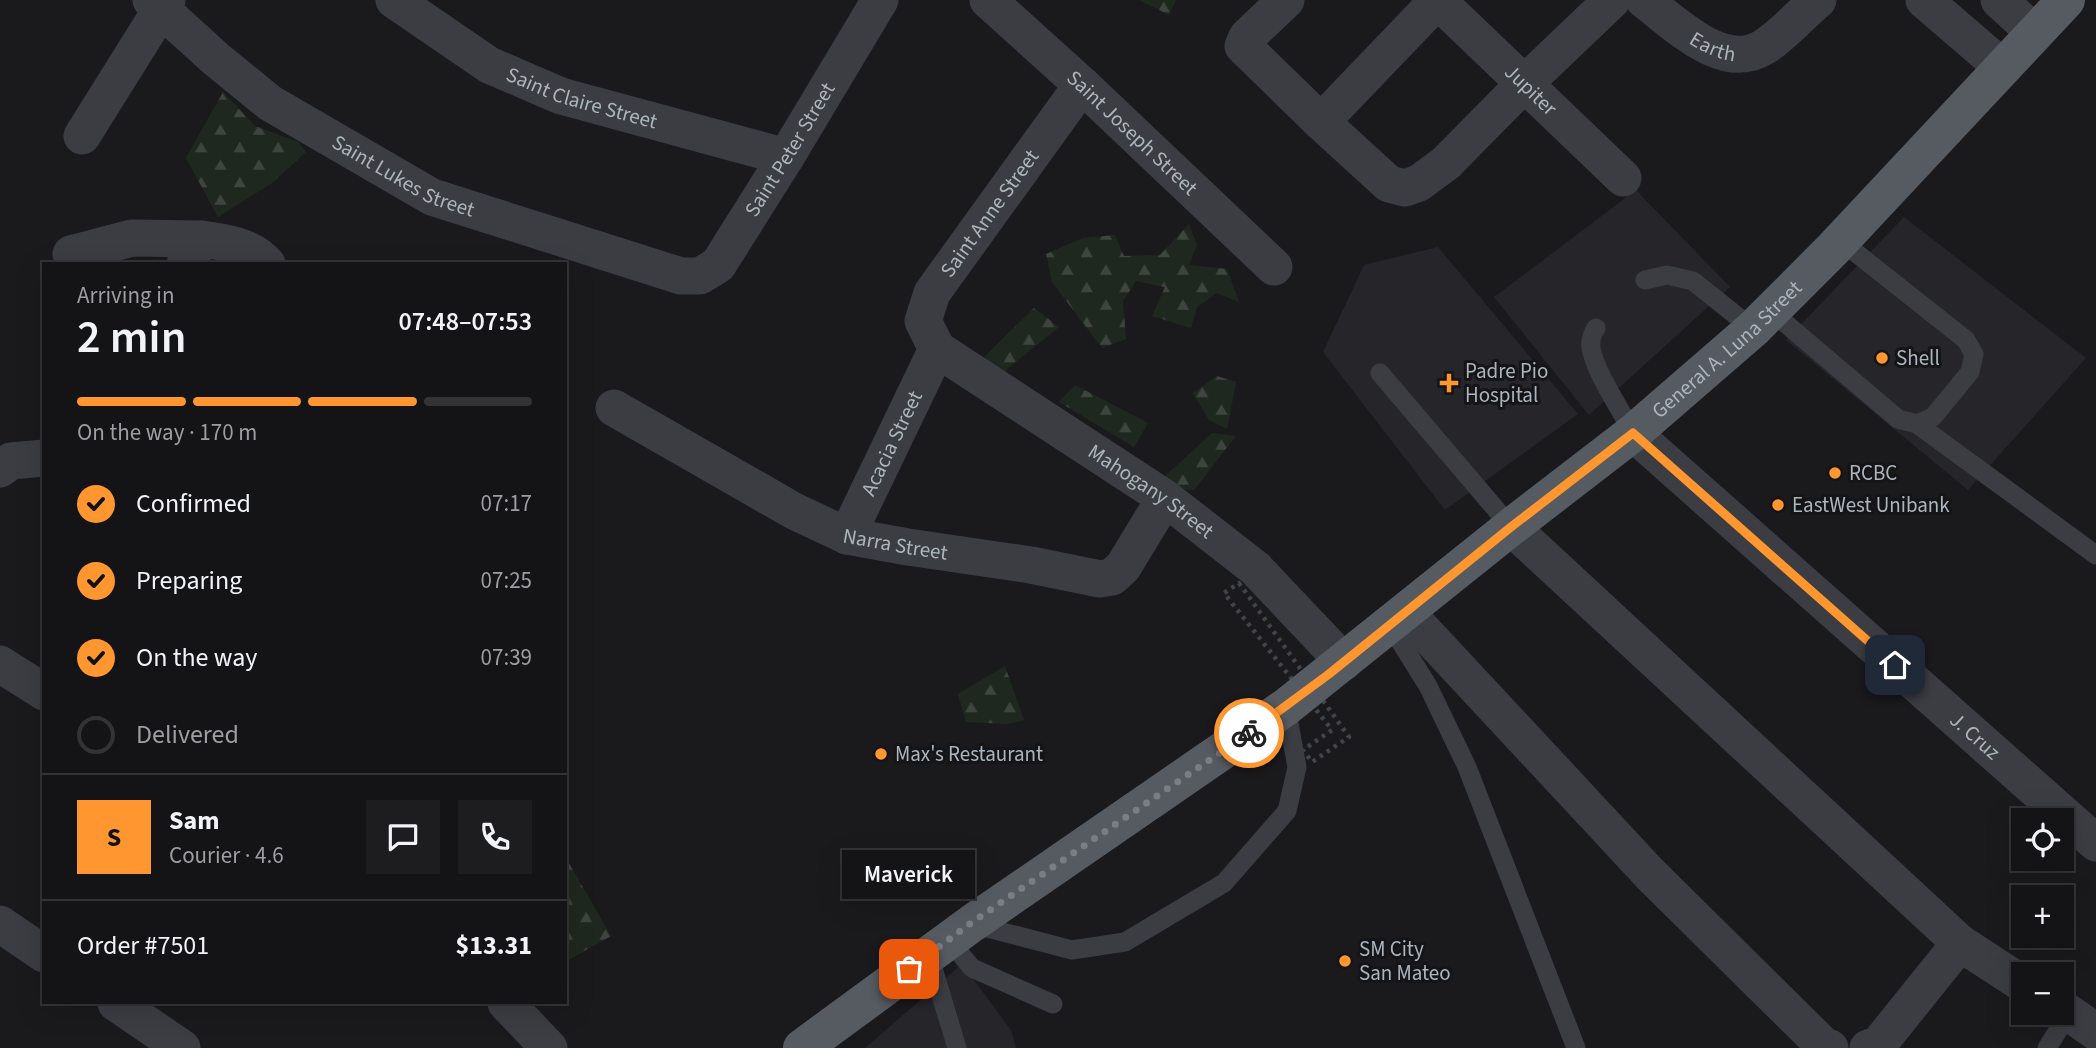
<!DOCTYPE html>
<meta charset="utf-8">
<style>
body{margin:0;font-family:"Source Sans 3",sans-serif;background:#1d1d1f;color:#f1f3f6;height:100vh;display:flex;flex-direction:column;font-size:26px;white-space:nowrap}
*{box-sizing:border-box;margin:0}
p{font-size:23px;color:#9d9ea1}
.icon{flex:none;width:38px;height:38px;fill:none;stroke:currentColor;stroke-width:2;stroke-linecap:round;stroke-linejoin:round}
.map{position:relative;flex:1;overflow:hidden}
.side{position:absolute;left:42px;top:262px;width:525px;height:742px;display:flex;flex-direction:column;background:#141416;border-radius:0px;box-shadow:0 7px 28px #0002,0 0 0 2px #333335}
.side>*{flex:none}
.fabs{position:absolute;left:2011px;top:808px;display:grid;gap:14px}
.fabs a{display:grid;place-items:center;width:63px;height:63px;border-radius:0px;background:#141416;box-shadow:0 7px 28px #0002,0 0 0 2px #333335;font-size:35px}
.pin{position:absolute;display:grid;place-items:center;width:60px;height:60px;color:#fff;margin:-30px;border-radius:14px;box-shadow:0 4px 10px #0006}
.courier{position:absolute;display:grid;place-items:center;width:70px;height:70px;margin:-35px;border:5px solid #ff9630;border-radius:50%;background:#fff;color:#222;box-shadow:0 2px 9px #0007}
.bubble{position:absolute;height:49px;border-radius:0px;background:#141416;box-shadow:0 7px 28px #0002,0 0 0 2px #333335;font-size:23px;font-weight:600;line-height:49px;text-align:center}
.summary em{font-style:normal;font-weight:600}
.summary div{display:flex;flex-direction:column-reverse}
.summary{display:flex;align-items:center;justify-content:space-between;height:119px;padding:0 35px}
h1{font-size:46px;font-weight:600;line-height:52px}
.bar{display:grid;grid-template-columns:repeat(4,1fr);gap:10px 7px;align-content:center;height:84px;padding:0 35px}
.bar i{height:9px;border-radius:5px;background:#333335}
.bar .active{background:#ff9630}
.bar p{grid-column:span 4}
.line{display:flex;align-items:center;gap:18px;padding:0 35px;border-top:2px solid #333335}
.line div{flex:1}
.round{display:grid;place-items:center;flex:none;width:74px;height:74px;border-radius:0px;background:#1d1d1f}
ol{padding:0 35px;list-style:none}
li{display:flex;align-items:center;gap:21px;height:77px}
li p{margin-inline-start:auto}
li .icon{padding:7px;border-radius:50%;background:#ff9630;color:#111;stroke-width:4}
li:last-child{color:#9d9ea1}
li i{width:38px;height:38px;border:4px solid #333335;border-radius:50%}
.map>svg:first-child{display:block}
.built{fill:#26262a}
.forest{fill:url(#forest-firs)}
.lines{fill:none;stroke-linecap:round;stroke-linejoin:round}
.path{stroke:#414449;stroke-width:4.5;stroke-dasharray:3.5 5;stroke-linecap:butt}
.lane{stroke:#3b3d42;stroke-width:19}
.street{stroke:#3b3d42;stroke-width:37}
.primary{stroke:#565b61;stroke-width:38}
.done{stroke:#797e85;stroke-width:7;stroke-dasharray:0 12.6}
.route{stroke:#ff9630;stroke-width:9}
.poi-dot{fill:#ff9630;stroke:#151518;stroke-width:2.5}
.labels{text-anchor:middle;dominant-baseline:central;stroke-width:6;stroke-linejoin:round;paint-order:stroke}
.street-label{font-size:21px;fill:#acb4bd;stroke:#151518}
.poi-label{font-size:21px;fill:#acb4bd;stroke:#151518;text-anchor:start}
</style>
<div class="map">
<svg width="2096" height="1048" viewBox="0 0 2096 1048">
<defs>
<pattern id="forest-firs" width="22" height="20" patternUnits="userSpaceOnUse" patternTransform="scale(1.75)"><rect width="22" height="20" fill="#1f281f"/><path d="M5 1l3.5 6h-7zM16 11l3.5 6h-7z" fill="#3d453e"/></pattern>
</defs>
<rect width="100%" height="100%" fill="#1a1a1d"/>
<path class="built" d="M1636 190 1730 287 1589 415 1494 297Z
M1904 217 2086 358 1968 490 1786 340Z
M1438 247 1578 414 1445 510 1323 352 1364 265Z
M962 964 1011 1030 1016 1048H865Z"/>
<path class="forest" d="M1139 0H1176L1169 15Z
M223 92 255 126 298 142 306 152 272 183 218 217 186 158Z
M1189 224 1197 245 1189 265 1227 269 1239 302 1217 293 1197 307 1191 328 1152 316 1165 287 1136 281 1123 301 1126 339 1102 348 1052 282 1046 254 1083 238 1115 235 1124 256 1160 255Z
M1034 308 1059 327 985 387 971 370Z
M1217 376 1236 382 1227 429 1209 420 1193 393Z
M1075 385 1148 423 1134 447 1059 402Z
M1212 433 1236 436 1194 490 1152 488Z
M1005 666 1024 720 1008 724 966 722 958 694Z
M565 856 611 936 565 962Z"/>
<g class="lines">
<path class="path" d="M1239 583 1349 737 1312 762 1303 750 1332 730 1224 593Z"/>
<path class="lane" d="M1645 280 1667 275 1693 281 1753 329
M1771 311 1898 419 1917 424 1933 417 1970 372 1974 354 1966 340 1841 241
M1596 328C1592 334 1590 340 1591 348 1595 372 1621 410 1633 433
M1380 373 1511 527
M1917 424 2096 555
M1390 625 1428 686 1467 767 1576 1048
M972 924 1072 950 1125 942 1224 883 1287 811 1297 767 1286 707
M949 940 972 968 1053 1004
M929 955 957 1048
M2047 1048 2069 1013"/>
<g class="street">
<path id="s1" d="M151 0 216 59 270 103 432 197 681 276H700L718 265 786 157 880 0"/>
<path id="s2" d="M394 0 489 65 561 96 786 157"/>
<path id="s3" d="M988 0 1082 85 1274 267"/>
<path d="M1286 0 1247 37 1243 46 1321 122 1389 184 1405 188 1419 183 1446 163 1525 83 1612 0"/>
<path id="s4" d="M1437 0 1623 178"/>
<path id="s5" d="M1644 0C1675 23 1723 73 1764 47 1783 35 1800 15 1818 0"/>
<path d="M1924 0 2002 67"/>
<path d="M1999 0 2034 32"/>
<path d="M1321 122 1438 0"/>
<path d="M82 136 167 0"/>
<path d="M71 254 132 238 202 239"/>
<path d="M185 264 202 239C224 242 252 246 267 264"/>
<path id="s6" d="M937 349 1165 498 1255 568 1344 662"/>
<path id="s7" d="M937 349 923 321 932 293 1082 85"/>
<path id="s8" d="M614 408 794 511 847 536 908 547 1031 565 1100 579 1112 577 1123 567 1165 498"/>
<path id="s9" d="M1633 433 2096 843"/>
<path d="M0 469 11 461 44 458"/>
<path d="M1511 527 1960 943 2023 984"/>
<path id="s10" d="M847 536 937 349"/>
<path d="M1406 612 1650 874 1825 1047 1830 1048"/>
<path d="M0 664 44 692"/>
<path d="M0 924 44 954"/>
<path d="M116 1003 182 1048"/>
<path d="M506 1003 549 1048"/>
<path d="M2062 1008 2096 1032"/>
<path d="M1868 1048 1878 1045 1960 943"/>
</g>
<path class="primary" id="s11" d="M802 1048 971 924 1286 707 1511 527 1633 433 1753 329 1832 250 2066 0"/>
</g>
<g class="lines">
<path class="done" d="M909 969 971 923 1249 733"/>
<path class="route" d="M1249 733 1329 674 1511 527 1633 433 1895 665"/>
</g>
<g class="poi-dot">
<circle cx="1882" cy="358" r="7"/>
<path d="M1445.5 372.5h7v7h7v7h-7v7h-7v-7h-7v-7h7z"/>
<circle cx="1835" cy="473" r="7"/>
<circle cx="1778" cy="505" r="7"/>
<circle cx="881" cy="754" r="7"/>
<circle cx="1345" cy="961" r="7"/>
</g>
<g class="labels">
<g class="street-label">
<text stroke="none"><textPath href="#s5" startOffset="84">Earth</textPath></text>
<text stroke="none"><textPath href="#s4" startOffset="130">Jupiter</textPath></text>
<text stroke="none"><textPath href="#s2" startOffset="214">Saint Claire Street</textPath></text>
<text stroke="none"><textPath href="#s3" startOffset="196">Saint Joseph Street</textPath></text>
<text stroke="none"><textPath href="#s1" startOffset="782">Saint Peter Street</textPath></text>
<text stroke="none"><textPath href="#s1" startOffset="310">Saint Lukes Street</textPath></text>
<text stroke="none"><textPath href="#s7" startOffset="159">Saint Anne Street</textPath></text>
<text stroke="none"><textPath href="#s11" startOffset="1160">General A. Luna Street</textPath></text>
<text stroke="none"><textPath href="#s10" startOffset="103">Acacia Street</textPath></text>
<text stroke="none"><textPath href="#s6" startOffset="257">Mahogany Street</textPath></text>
<text stroke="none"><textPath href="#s8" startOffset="315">Narra Street</textPath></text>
<text stroke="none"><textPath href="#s9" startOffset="457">J. Cruz</textPath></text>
</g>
<g class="poi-label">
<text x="1896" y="358">Shell</text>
<text x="1465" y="371">Padre Pio<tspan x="1465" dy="24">Hospital</tspan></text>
<text x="1849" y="473">RCBC</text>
<text x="1792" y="505">EastWest Unibank</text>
<text x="895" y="754">Max's Restaurant</text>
<text x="1359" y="949">SM City<tspan x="1359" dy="24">San Mateo</tspan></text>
</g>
</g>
</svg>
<div class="fabs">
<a><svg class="icon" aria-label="locate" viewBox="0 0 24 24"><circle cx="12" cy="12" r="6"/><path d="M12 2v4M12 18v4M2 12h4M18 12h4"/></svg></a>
<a>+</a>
<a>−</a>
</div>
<div class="pin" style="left:909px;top:969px;background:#ea580c"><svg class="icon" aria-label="bag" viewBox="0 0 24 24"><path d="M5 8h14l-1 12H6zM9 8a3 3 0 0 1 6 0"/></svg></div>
<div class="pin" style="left:1895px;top:665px;background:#1f2937"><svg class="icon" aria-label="home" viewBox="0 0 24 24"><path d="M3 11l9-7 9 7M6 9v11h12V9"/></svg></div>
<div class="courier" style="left:1249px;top:733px"><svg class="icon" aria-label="bike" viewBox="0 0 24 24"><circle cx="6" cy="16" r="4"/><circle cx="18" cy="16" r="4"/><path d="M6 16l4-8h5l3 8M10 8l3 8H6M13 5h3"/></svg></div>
<div class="bubble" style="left:842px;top:850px;width:133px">Maverick</div>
<section class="side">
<div class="summary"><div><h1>2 min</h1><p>Arriving in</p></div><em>07:48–07:53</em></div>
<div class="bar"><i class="active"></i><i class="active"></i><i class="active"></i><i></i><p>On the way · 170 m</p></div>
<ol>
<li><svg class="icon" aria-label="check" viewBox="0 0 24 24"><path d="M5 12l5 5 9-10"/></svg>Confirmed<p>07:17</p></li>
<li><svg class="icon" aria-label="check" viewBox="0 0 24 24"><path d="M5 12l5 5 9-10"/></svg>Preparing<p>07:25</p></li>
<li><svg class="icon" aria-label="check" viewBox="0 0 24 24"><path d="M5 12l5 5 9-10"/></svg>On the way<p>07:39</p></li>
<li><i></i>Delivered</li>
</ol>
<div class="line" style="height:126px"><b class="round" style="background:#ff9630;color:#111">S</b><div><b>Sam</b><p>Courier · 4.6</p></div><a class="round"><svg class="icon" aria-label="chat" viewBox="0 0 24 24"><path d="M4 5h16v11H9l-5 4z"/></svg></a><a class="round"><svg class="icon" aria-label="phone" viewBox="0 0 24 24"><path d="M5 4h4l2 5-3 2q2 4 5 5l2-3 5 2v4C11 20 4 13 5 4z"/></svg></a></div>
<div class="line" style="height:91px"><div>Order #7501</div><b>$13.31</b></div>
</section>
</div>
